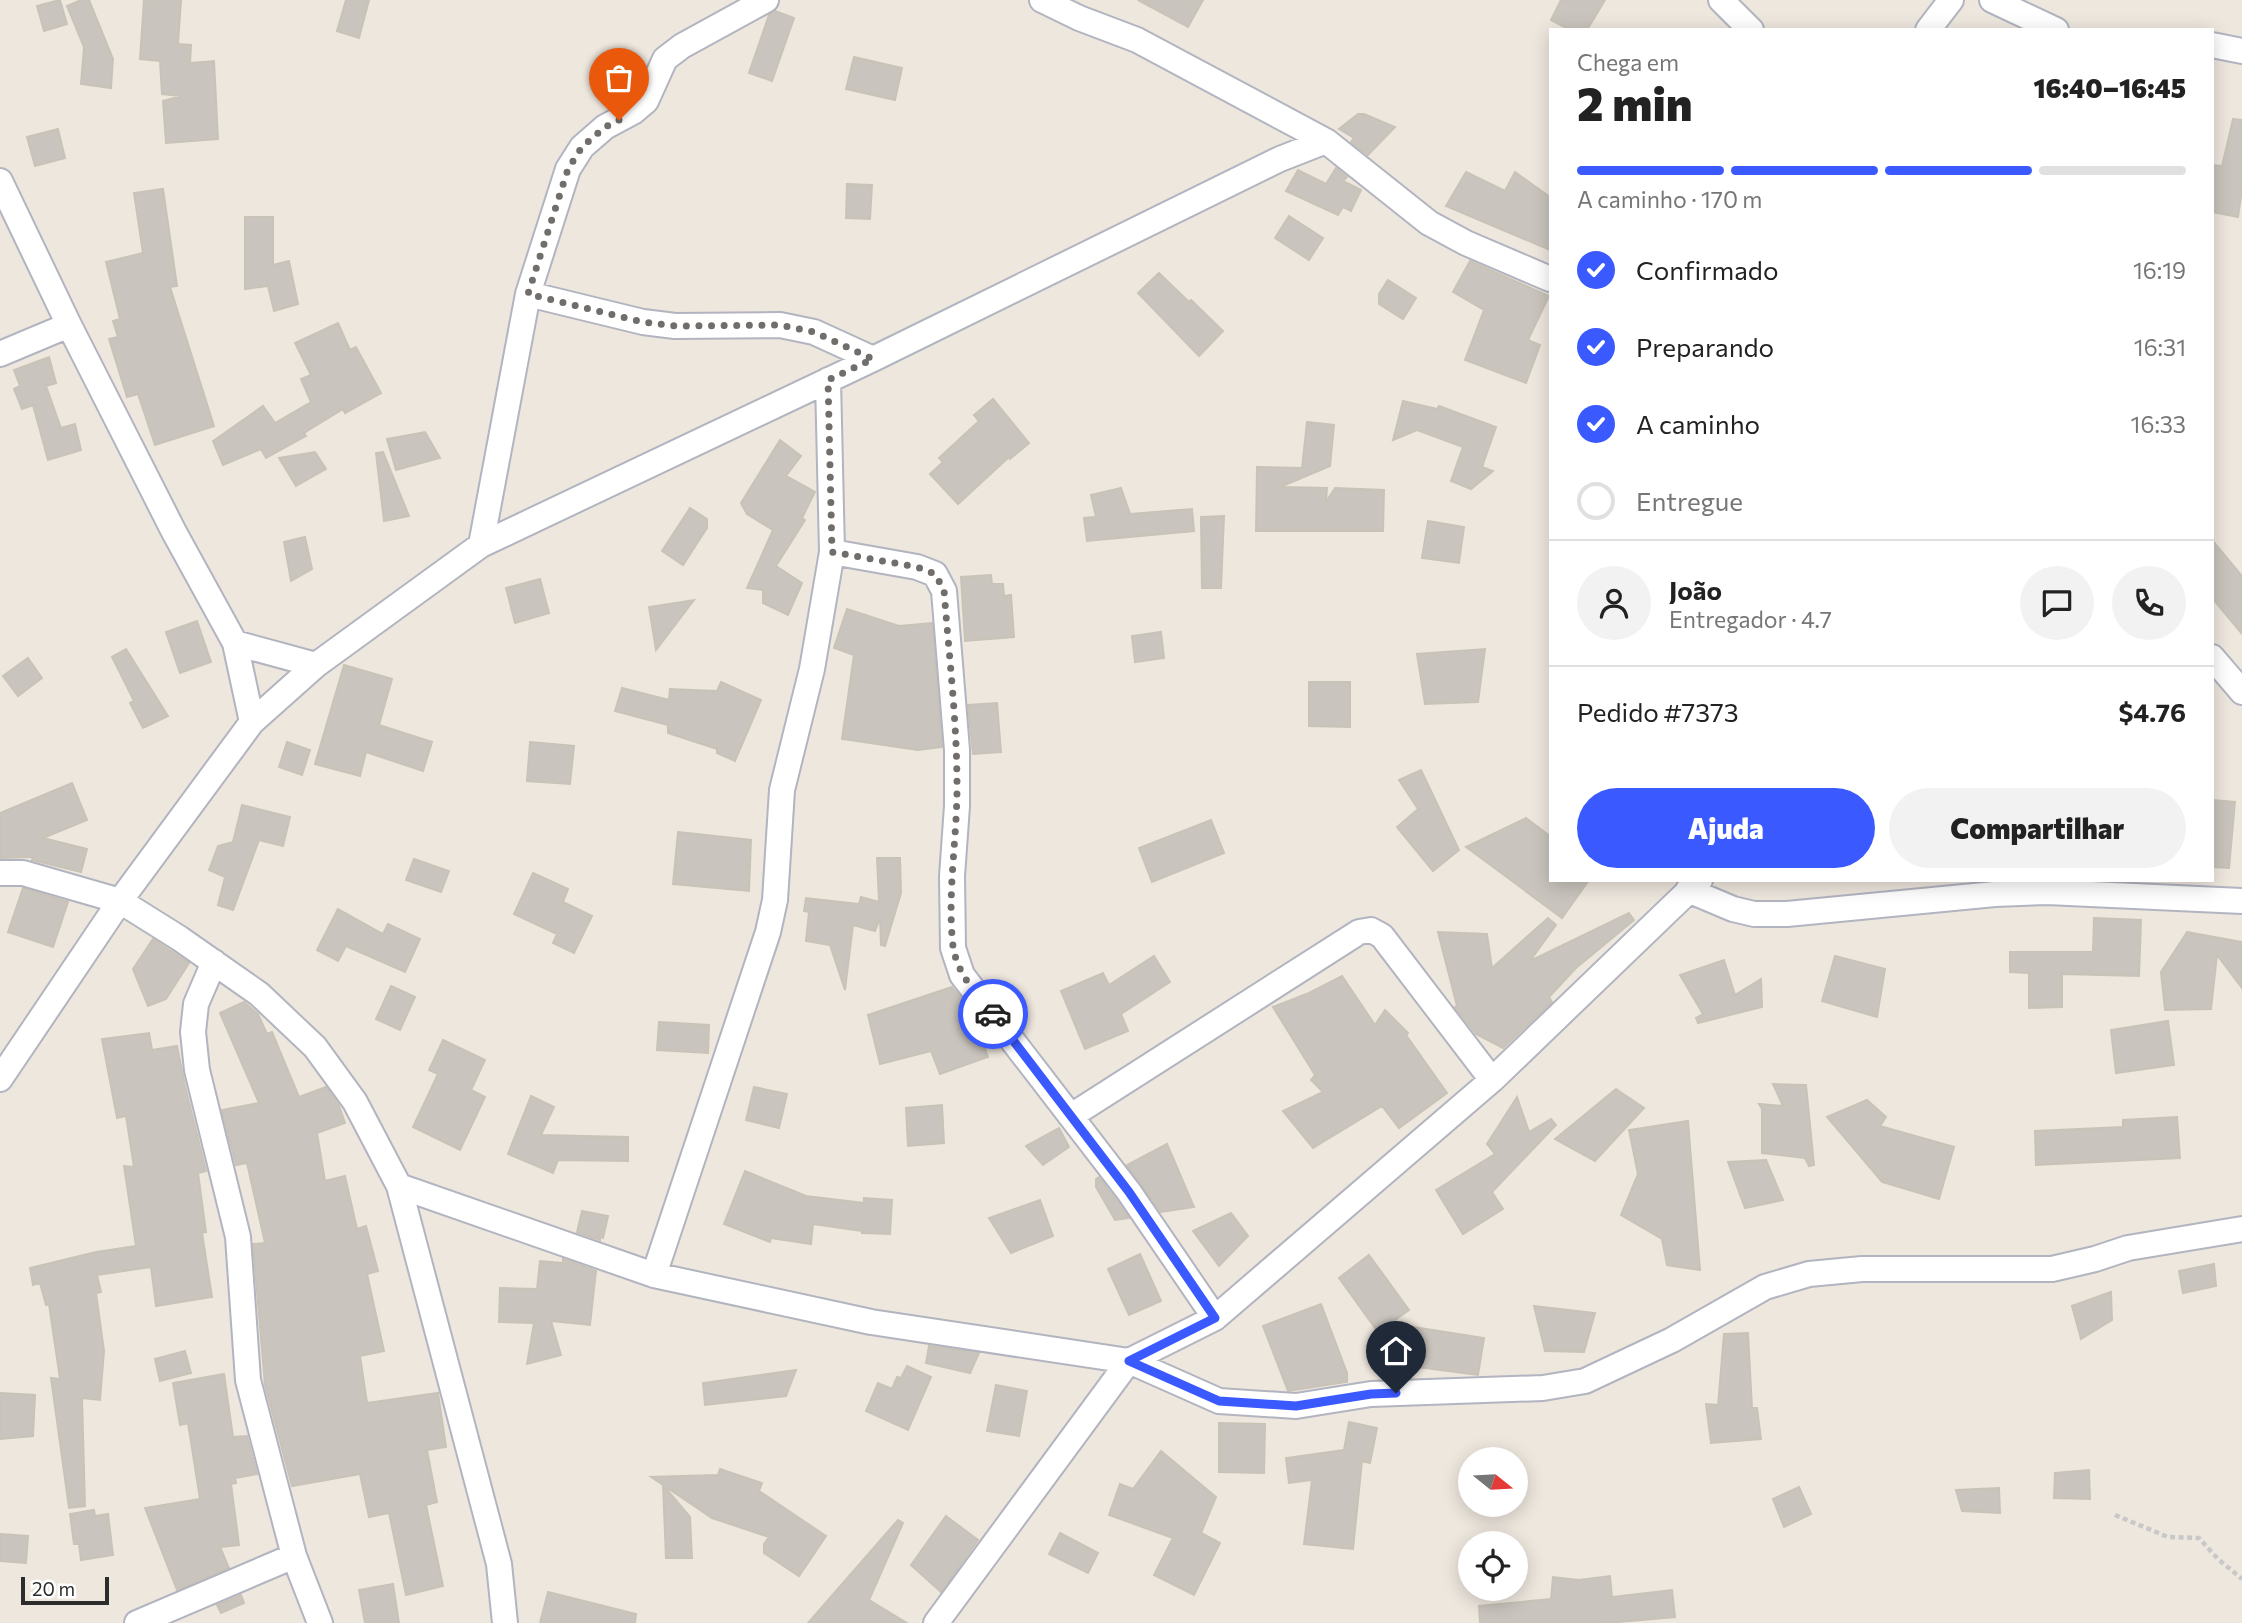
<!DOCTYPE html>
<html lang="pt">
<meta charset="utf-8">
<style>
body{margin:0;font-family:Commissioner,sans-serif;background:#f2f2f2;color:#222;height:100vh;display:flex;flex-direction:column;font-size:26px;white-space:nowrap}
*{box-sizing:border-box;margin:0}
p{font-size:23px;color:#767676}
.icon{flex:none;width:38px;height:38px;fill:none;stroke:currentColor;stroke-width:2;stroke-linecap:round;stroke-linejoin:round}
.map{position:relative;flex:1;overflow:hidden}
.drawer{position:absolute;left:1549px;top:28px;width:665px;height:854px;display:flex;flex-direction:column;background:#fff;border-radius:0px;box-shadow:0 4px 18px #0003}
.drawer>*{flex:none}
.needle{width:46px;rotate:108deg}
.fabs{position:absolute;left:1458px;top:1447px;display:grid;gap:14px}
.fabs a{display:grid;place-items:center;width:70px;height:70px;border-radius:50%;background:#fff;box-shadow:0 4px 18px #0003;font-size:35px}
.scale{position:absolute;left:21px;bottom:18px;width:88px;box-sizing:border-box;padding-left:7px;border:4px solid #2c2c2c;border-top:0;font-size:19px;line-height:24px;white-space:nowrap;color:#2c2c2c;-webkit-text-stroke:5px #fff;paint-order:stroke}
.pin{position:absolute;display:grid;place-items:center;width:60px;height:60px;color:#fff;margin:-72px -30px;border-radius:50% 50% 50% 0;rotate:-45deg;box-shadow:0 0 7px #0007}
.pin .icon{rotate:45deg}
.courier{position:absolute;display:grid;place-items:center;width:70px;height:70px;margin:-35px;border:5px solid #3a59ff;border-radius:50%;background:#fff;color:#222;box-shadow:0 2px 9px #0007}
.summary em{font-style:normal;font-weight:800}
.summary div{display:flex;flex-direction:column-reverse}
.summary{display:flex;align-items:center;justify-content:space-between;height:119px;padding:0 28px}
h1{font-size:46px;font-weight:800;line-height:52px}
.bar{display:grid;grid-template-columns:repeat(4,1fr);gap:10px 7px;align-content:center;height:84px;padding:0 28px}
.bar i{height:9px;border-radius:5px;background:#e0e0e0}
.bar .selected{background:#3a59ff}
.bar p{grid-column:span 4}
.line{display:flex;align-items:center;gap:18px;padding:0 28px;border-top:2px solid #e0e0e0}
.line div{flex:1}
.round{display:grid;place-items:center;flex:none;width:74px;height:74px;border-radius:37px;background:#f2f2f2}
ol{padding:0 28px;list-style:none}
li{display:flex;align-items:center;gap:21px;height:77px}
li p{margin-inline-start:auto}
li .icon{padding:7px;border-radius:50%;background:#3a59ff;color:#fff;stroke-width:4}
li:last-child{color:#767676}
li i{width:38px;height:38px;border:4px solid #e0e0e0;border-radius:50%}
.primary-button{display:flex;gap:14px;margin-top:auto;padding:14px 28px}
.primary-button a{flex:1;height:80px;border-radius:42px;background:#3a59ff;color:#fff;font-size:28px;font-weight:800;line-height:80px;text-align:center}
.primary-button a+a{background:#f2f2f2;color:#222}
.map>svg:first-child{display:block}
.building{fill:#c9c4bd;stroke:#c9c3b7;stroke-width:2}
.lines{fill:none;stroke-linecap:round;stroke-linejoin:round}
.street-casing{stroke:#b2b4c0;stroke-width:28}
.path{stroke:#c8c8c8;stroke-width:4.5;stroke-dasharray:5 3.5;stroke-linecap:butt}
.street{stroke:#fff;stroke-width:24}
.done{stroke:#706d6a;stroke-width:7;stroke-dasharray:0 12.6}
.route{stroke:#3a59ff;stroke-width:9}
</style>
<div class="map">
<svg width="2242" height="1623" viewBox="0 0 2242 1623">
<rect width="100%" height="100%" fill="#eee7de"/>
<path class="building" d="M60 0 67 24 44 31 37 6Z
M81 0H89L113 59 111 88 81 84 84 47 67 6Z
M144 0H181L178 44 191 45 190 63 214 61 218 139 166 143 163 101 181 96 162 94 160 61 140 59Z
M346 0H369L359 38 337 31Z
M1138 0H1203L1188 27Z
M1561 0H1605L1587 30H1570L1551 20Z
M775 11 794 18 772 81 749 73 769 15Z
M854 57 902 68 895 100 846 89Z
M1358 114H1364L1395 127 1368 155 1351 142 1354 138 1339 129Z
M2233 119 2242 120V189L2238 217 2212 212V165L2222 166Z
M58 129 65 158 35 166 27 137Z
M1336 168 1347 177 1343 181 1361 190 1351 211 1343 207 1338 215 1286 191 1298 170 1326 184Z
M1466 172 1505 191 1515 172 1550 197V250L1446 206Z
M847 184 872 185 870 219 846 218Z
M163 189 177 286 170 287 214 426 155 445 138 394 127 397 109 339 118 337 113 321 120 319 106 262 143 253 134 193Z
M1289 216 1323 238 1309 260 1275 238Z
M245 217H273V265L289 261 298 304 274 311 268 286 245 289Z
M1470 261 1549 296 1528 340 1540 345 1526 383 1465 360 1484 310 1453 292Z
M1159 273 1189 302 1191 300 1223 331 1199 356 1138 293Z
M1388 280 1416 298 1403 319 1379 304V294Z
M338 323 350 350 356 347 381 393 345 413 343 409 304 433 306 436 266 458 261 449 223 465 213 441 263 406 275 423 311 402 301 379 311 375 295 343Z
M49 357 56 383 46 386 61 428 75 424 81 450 48 460 33 405 22 409 14 389 20 386 14 370Z
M993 399 1029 443 1010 459 1009 457 958 504 930 474 943 462 939 458 979 421 974 415Z
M1403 401 1437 409 1439 406 1496 427 1482 467 1493 471 1471 489 1451 481 1463 447 1417 430 1393 440Z
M1307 422 1334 425 1330 466 1280 487 1327 488 1326 502 1335 488 1384 490 1383 531H1256L1257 467 1302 468Z
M425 432 440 458 396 470 387 439Z
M780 440 801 456 786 476 815 492 802 518 805 520 776 566 802 583 788 615 763 603V590L747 588 773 530 747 514 741 503Z
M315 452 326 469 296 486 279 458Z
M383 452 409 516 384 521 376 453Z
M1121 488 1130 514 1192 509 1194 531 1087 541 1084 518 1096 517 1091 495Z
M690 508 707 519V528L683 565 662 551Z
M1224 516 1221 588H1202L1201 517Z
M1428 521 1464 527 1459 563 1422 558Z
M305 537 312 569 291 581 284 542Z
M2212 540 2242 576V634L2212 598Z
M991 575 992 584H1003L1004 596 1011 595 1014 637 965 641 961 577Z
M540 579 549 613 515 623 506 588Z
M694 600 656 650 649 607Z
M847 609 899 626 932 623 942 747 918 750 842 739 854 655 834 648Z
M197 621 211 662 180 673 166 632Z
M1161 632 1164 658 1135 662 1132 636Z
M126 649 168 716 143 728 130 703 134 701 112 657Z
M1485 649 1478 702 1425 704 1417 654Z
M28 658 42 678 18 696 3 676Z
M344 665 392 679 379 725 432 742 423 771 366 752 360 776 315 764Z
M721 682 761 700 735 761 717 753V749L668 733V725L615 711 622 688 669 700 670 689 717 691Z
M1309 682H1350V727L1309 726Z
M997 703 1001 752 973 754 968 705Z
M287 742 310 750 302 775 279 767Z
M530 742 574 746 570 784 527 781Z
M1421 770 1459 850 1433 871 1397 827 1418 809 1399 780Z
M72 783 87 820 43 838 87 849 81 872 32 860 33 857 0 858V813Z
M2212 800 2235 802 2229 868 2212 867Z
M242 805 290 817 283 846 259 840 233 910 218 905 225 877 209 870 218 846 233 842Z
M1526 818 1550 836V880H1589L1562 918 1466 847Z
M1211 820 1224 853 1152 882 1139 848Z
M678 832 751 840 749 891 673 884Z
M877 858H900L901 893 885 946 881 945 880 918 875 931 853 925 845 990 830 945 806 941 809 912 804 911 806 898 859 904 861 897 879 902Z
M414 859 449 871 441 892 406 880Z
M533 873 568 889 563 902 592 916 574 953 553 943 557 934 514 914Z
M23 888 68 902 53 947 8 932Z
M338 909 383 934 388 924 420 939 405 972 346 946 338 961 317 950Z
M1629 913 1634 920 1576 968 1549 997 1552 1002 1503 1048 1476 1034 1455 1007 1457 1006 1438 932 1487 934 1492 968 1548 918 1556 925 1530 961Z
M2094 918 2141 920 2139 976 2062 974V1007L2029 1008V973L2010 972V952H2093Z
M2187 932 2242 942V988L2217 955 2211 1009 2165 1010 2161 972Z
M153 939 189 963 166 999 148 1006 133 969Z
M1154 956 1170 982 1121 1014 1128 1031 1085 1049 1061 991 1103 973 1109 985Z
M1835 956 1885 969 1877 1017 1822 1001Z
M1724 960 1735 995 1761 979 1762 1007 1698 1023 1696 1018 1703 1014 1680 975Z
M1342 976 1375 1025 1385 1010 1408 1033 1406 1035 1447 1093 1399 1128 1382 1106 1313 1148 1283 1111 1323 1092 1311 1080 1315 1075 1273 1007 1309 993Z
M391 986 415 997 400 1030 376 1019Z
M952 987 972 1012 988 1057 940 1074 931 1051 880 1064 868 1015Z
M244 1002 258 1014 267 1034 272 1032 299 1097 326 1087 339 1106 345 1123 317 1133 325 1181 345 1176 357 1229 366 1226 378 1271 367 1274 384 1351 360 1356 367 1403 438 1393 446 1447 427 1450 437 1502 426 1505 443 1586 406 1595 389 1513 369 1517 360 1474 292 1486 265 1385 253 1244 265 1243 247 1163 236 1165 222 1110 259 1103 220 1013Z
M2168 1021 2174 1065 2116 1073 2111 1030Z
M659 1022 709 1025 708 1053 657 1050Z
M149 1033 152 1050 177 1046 185 1086 206 1171 198 1173 206 1232 202 1233 212 1297 156 1306 151 1267 97 1275 101 1292 96 1293 104 1351 100 1400 82 1398 85 1506 69 1508 51 1378 60 1379 49 1304 46 1305 40 1283 33 1285 30 1268 96 1252 136 1246 124 1166 134 1167 126 1116 117 1118 102 1039Z
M443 1040 485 1060 471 1090 485 1097 460 1150 413 1127 438 1074 429 1070Z
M1773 1084 1806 1085 1814 1165 1809 1166 1805 1158 1762 1153V1109L1759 1104 1783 1106Z
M754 1087 787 1094 779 1128 746 1120Z
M1616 1089 1644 1108 1595 1161 1555 1139Z
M531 1096 554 1107 541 1135 628 1137V1161L558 1160 553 1173 508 1154Z
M1517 1097 1529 1132 1551 1119 1556 1125 1492 1192 1503 1209 1463 1234 1436 1190 1495 1154 1487 1144Z
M1867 1100 1886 1117 1880 1126 1954 1147 1939 1199 1882 1182 1827 1117Z
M942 1105 944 1143 908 1146 906 1108Z
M2177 1117 2180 1158 2036 1165 2035 1131 2123 1127V1120Z
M1688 1121 1700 1270 1667 1265 1662 1239 1621 1215 1638 1174 1629 1130Z
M1059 1128 1069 1147 1043 1165 1026 1146Z
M1167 1144 1194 1207 1161 1212 1127 1165Z
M1766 1160 1783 1200 1745 1208 1728 1162Z
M745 1171 806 1196 864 1203V1198L892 1200 890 1234 862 1233V1231L813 1224 811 1244 771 1238 770 1242 724 1224Z
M1099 1177 1117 1201 1129 1218 1115 1220 1096 1187V1179Z
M1040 1200 1053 1236 1011 1253 989 1218Z
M582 1211 608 1216 603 1238 600 1237V1240L577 1232Z
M1231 1213 1248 1236 1219 1266 1193 1231Z
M1140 1254 1161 1301 1129 1315 1108 1269Z
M1369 1255 1409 1310 1378 1332 1339 1278Z
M563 1259 596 1271 590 1325 551 1321 561 1355 527 1364 534 1323 499 1322 500 1288 537 1289 540 1261 563 1263Z
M2214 1264 2216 1286 2183 1293 2179 1271Z
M2111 1292 2112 1320 2081 1339 2072 1306Z
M1321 1304 1347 1373V1382L1288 1391 1263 1326Z
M1534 1306 1595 1313 1584 1352 1545 1351Z
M1407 1326 1484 1338 1478 1375 1401 1365Z
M1748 1333 1752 1408H1757L1761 1439 1711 1443 1706 1404 1718 1405 1724 1334Z
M929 1346 979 1353 970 1373 926 1363Z
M185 1351 191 1373 160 1381 155 1359Z
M907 1366 931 1377 908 1430 866 1411 878 1383 892 1389 897 1377 901 1378Z
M796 1370 786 1396 705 1405 703 1383Z
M224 1374 233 1437 247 1436 257 1474 235 1478 236 1483 231 1484 239 1545 220 1547 229 1568 177 1590 145 1508 200 1499 188 1423 180 1425 173 1383Z
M996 1385 1027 1391 1019 1436 987 1431Z
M0 1393 35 1395 33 1436 0 1439Z
M1349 1422 1377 1428 1370 1463 1362 1461 1353 1549 1304 1544 1312 1480 1289 1483 1286 1458 1344 1450Z
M1219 1423 1265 1424 1264 1473 1219 1472Z
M1161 1451 1216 1497 1201 1533 1220 1543 1194 1595 1154 1575 1173 1538 1109 1515 1120 1484 1133 1489Z
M720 1469 762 1483 759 1491 826 1536 799 1576 764 1553V1544L769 1537 712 1518 663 1485 690 1517 692 1558H666L663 1485 651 1477 718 1475Z
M2089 1470 2090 1499 2054 1498 2055 1473Z
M1799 1487 1811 1514 1784 1527 1773 1499Z
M1999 1488 2000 1513 1962 1511 1956 1490Z
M94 1510 95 1516 108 1514 113 1555 81 1560 79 1544H74L70 1514Z
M946 1516 978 1540 941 1592 911 1565Z
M898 1520 903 1523 869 1600 907 1623H808Z
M1060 1533 1098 1553 1088 1573 1049 1554Z
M0 1534 28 1536 26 1563 0 1561Z
M1610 1576 1612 1597 1672 1590 1675 1617 1607 1623H1480L1479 1606 1551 1599 1553 1577 1579 1580Z
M393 1584 399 1623H365L359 1590Z
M548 1592 636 1614 635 1623H540Z
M241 1595 244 1603 221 1613 217 1605Z"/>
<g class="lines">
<defs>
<path id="street" d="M1042 0 1079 18 1137 40 1326 141 1429 223 1466 243 1550 279
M1721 0 1751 30
M1992 0 2056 30
M1928 30 1951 0
M2212 45 2242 51
M0 181 69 325 174 532 235 643 252 722
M528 294 643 322 675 326 780 325 814 332 873 359
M0 354 69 325
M481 545 528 294 568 169 582 147 605 127 633 112 646 101 665 59 682 46 766 0
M832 552 917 567 935 574 944 591 957 750V806L952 876 953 948 962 975 1129 1192 1215 1318
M235 643 316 665
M2212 657 2242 692
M0 873H23L120 901 179 938 259 994 315 1047 355 1102 399 1186 499 1564 505 1623
M1688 890 1733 909 1754 914H1787L1995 894 2047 892 2242 901
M214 962 196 1004 193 1032 197 1070 238 1237 248 1380 294 1556 320 1623
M0 1079 120 901 252 722 316 665 481 545 873 359 1280 159 1326 141
M1071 1116 1359 932 1371 930 1382 936 1492 1080
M399 1186 654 1275 871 1322 1129 1361 1219 1401 1296 1406 1371 1394 1543 1388 1585 1381 1672 1340 1765 1287 1809 1274 1862 1269H2052L2095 1259 2128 1248 2242 1229
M654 1275 768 932 775 900 782 790 812 669 832 552 828 380
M137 1623 294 1556
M936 1623 1129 1361 1215 1318 1492 1080 1700 880"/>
</defs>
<use href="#street" class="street-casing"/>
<path class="path" d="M2115 1515 2168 1537 2199 1538 2218 1559 2242 1579"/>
<use href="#street" class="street"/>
</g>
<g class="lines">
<path class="done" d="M619 120 605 127 582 147 568 169 528 294 643 322 675 326 780 325 814 332 873 359 828 380 832 552 917 567 935 574 944 590C949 656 957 721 957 787 957 840 947 894 953 946 957 974 976 993 993 1014"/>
<path class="route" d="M993 1014 1129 1192 1215 1318 1129 1361 1219 1401 1296 1406 1371 1394 1396 1393"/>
</g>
</svg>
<div class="fabs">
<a><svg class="needle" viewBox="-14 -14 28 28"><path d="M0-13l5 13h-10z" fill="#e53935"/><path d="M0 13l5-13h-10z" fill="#767676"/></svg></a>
<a><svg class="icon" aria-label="locate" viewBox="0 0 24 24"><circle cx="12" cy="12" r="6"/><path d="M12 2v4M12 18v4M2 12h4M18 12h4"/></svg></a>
</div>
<div class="scale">20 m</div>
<div class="pin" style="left:619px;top:120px;background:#ea580c"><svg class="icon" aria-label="bag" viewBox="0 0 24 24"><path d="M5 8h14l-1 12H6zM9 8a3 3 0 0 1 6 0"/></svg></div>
<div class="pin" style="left:1396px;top:1393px;background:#1f2937"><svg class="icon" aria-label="home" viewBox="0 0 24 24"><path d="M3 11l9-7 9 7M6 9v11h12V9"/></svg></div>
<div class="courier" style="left:993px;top:1014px"><svg class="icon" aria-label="car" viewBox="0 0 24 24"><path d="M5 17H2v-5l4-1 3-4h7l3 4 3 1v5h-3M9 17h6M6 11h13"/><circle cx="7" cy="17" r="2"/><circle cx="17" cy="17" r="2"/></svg></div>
<section class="drawer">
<div class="summary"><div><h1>2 min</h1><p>Chega em</p></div><em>16:40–16:45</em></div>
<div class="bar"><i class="selected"></i><i class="selected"></i><i class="selected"></i><i></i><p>A caminho · 170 m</p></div>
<ol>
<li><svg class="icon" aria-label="check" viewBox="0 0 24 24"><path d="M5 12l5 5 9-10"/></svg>Confirmado<p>16:19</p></li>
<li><svg class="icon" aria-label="check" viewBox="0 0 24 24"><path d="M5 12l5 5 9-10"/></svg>Preparando<p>16:31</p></li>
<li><svg class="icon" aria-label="check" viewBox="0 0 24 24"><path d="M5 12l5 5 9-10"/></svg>A caminho<p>16:33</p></li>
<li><i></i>Entregue</li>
</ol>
<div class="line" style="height:126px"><a class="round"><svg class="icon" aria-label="person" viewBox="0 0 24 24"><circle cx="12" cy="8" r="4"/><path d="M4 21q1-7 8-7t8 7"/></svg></a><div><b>João</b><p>Entregador · 4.7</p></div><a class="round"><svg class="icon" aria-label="chat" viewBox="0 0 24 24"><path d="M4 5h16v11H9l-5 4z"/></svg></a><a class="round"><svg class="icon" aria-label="phone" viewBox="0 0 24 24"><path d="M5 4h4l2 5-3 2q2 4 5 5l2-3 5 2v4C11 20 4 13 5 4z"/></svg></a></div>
<div class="line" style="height:91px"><div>Pedido #7373</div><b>$4.76</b></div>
<div class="primary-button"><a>Ajuda</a><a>Compartilhar</a></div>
</section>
</div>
